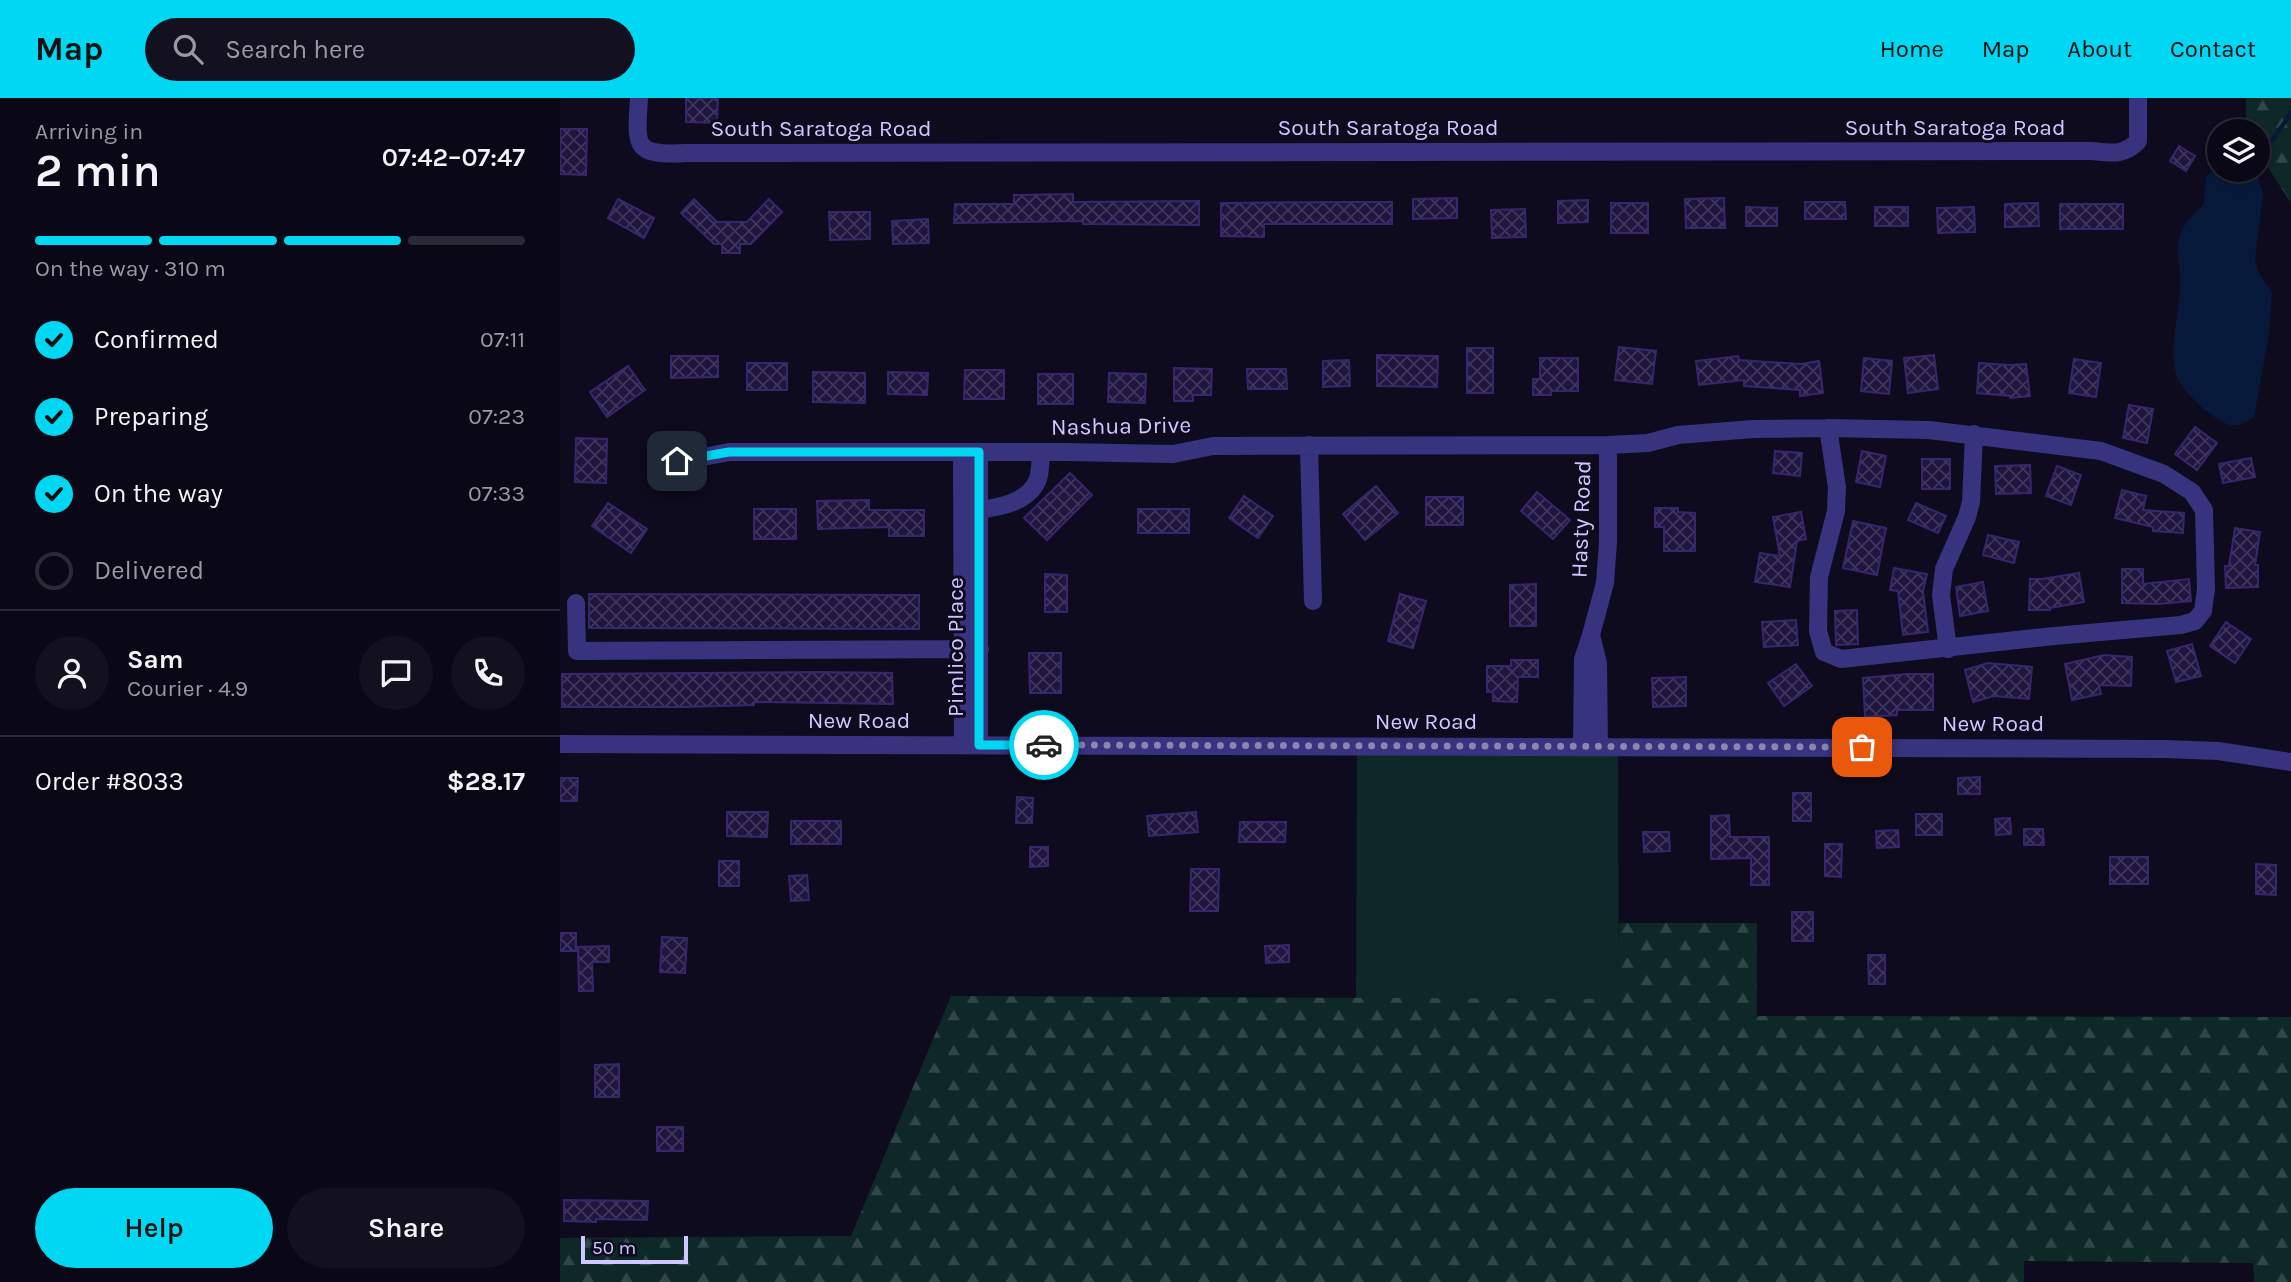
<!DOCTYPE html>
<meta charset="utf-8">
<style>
body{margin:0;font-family:Karla,sans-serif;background:#13111f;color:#f1f3f6;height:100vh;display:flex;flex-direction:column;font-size:26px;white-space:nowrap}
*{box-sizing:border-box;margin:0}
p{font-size:23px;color:#999aa1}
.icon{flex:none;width:38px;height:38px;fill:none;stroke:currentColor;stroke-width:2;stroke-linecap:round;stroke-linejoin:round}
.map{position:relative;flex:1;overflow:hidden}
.sheet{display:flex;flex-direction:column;background:#0a0816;width:560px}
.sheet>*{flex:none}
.buttons{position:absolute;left:1647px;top:21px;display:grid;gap:14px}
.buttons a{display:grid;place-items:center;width:63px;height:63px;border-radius:50%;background:#0a0816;box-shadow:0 4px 10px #0003,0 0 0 2px #2a2935;font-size:35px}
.scale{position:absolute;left:21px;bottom:18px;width:107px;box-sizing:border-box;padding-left:7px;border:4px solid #cfc7ff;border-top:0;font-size:19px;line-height:24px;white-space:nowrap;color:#cfc7ff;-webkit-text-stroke:5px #0e0b1e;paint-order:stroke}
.pin{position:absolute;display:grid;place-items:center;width:60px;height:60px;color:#fff;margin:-30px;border-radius:14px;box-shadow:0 4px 10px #0006}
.courier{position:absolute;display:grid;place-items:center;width:70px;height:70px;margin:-35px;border:5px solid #00d7f2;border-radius:50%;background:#fff;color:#222;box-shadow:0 2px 9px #0007}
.summary em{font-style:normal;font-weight:600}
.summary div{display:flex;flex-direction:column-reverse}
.summary{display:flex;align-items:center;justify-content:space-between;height:119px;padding:0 35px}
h1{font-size:46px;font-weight:600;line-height:52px}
.bar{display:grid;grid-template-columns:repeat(4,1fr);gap:10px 7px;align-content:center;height:84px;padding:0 35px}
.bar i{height:9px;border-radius:5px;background:#2a2935}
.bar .current{background:#00d7f2}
.bar p{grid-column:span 4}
.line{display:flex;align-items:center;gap:18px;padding:0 35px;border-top:2px solid #2a2935}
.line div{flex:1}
.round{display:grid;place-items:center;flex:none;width:74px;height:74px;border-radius:37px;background:#13111f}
ol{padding:0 35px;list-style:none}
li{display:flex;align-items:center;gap:21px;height:77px}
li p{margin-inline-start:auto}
li .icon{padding:7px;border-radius:50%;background:#00d7f2;color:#111;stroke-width:4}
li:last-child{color:#999aa1}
li i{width:38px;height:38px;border:4px solid #2a2935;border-radius:50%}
.primary-button{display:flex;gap:14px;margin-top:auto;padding:14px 35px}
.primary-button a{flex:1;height:80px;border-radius:42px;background:#00d7f2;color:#111;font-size:28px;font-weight:600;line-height:80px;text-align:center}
.primary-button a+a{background:#13111f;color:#f1f3f6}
header{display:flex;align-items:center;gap:42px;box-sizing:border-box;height:98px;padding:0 35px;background:#00d7f2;color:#111}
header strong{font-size:33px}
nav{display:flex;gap:38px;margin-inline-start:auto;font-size:24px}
.search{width:490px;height:63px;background:#13111f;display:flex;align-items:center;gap:18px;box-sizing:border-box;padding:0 24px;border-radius:38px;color:#999aa1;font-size:26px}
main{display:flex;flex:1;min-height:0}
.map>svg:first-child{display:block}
.green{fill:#0e2827}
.forest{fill:url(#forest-firs)}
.water{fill:#07193b}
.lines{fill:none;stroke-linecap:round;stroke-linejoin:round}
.stream{stroke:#07193b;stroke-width:4.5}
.building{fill:url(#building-cross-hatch);stroke:#36276d;stroke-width:2}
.minor{stroke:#37337f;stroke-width:18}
.done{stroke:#8b85b0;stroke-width:7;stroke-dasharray:0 12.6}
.route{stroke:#00d7f2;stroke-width:9}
.labels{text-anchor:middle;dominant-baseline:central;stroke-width:6;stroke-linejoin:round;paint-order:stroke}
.street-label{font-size:23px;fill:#cfc7ff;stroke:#0e0b1e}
</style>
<header>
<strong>Map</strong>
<div class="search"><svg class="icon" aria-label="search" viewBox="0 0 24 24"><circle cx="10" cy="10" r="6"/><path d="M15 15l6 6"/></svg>Search here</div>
<nav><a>Home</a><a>Map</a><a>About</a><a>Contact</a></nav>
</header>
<main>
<section class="sheet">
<div class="summary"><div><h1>2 min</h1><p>Arriving in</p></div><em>07:42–07:47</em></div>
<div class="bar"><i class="current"></i><i class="current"></i><i class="current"></i><i></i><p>On the way · 310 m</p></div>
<ol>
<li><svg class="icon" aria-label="check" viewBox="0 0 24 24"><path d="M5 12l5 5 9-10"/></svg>Confirmed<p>07:11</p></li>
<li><svg class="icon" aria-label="check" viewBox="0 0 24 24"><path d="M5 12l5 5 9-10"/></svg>Preparing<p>07:23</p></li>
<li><svg class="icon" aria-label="check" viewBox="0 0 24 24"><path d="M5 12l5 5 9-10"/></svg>On the way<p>07:33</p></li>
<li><i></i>Delivered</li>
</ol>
<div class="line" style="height:126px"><a class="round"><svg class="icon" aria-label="person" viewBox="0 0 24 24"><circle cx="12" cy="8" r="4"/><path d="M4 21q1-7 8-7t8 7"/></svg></a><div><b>Sam</b><p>Courier · 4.9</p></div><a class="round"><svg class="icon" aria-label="chat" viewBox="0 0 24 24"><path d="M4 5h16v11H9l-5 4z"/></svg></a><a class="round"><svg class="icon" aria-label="phone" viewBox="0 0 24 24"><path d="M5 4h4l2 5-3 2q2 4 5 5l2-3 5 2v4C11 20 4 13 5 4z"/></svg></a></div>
<div class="line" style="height:91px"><div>Order #8033</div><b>$28.17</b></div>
<div class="primary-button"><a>Help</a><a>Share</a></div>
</section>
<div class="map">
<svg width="1731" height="1184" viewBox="0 0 1731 1184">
<defs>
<pattern id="forest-firs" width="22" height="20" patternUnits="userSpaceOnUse" patternTransform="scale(1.75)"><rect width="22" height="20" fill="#0e2827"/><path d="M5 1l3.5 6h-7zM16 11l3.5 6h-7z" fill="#304647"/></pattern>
<pattern id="building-cross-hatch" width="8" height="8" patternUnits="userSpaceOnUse" patternTransform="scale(1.75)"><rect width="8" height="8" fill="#1f163f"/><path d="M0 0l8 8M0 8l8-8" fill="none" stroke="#3e365c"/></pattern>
</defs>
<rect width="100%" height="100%" fill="#0e0b1e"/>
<path class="green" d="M797 648H1058L1059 901 796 900Z"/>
<path class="forest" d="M1686 0H1731V105L1698 54V33H1686Z
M1059 825H1197V918L1731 919V1184H1694L1693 1165 1464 1163V1184H0V1140L291 1138 391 898 1058 901Z"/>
<path class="water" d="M1659 67V72H1696L1703 96 1695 161 1698 173 1712 195 1709 236 1694 319C1687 324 1680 329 1670 327 1654 323 1620 292 1616 276 1608 248 1622 209 1620 179 1620 167 1616 153 1619 141 1622 126 1634 116 1644 106L1646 79Z"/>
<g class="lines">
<path class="stream" d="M1698 63 1731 15"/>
</g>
<path class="building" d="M126 0H158L157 25 126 24Z
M0 31H27L26 77 0 76Z
M1619 48 1635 58 1626 73 1610 63Z
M513 96V104L639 103V127L523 126V123L394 125 395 106H454V97Z
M897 100V120L853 121V101Z
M1164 100 1165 130H1126L1125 101Z
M58 101 94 120 84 140 48 120Z
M134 101 157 124H187L209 101 222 114 191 146H180V155H162V146H154L121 115Z
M1028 102V124L998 125V103Z
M786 104H832V126H704V139L661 138V105Z
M1245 104H1285L1286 121H1245Z
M1051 105H1088V135H1051Z
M1478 105 1479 128 1445 129V106Z
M1500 106H1563V131H1500Z
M1186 109 1217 110V128H1186Z
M1315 109H1348V128H1315Z
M1414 109 1415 134 1378 135 1377 110Z
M965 111 966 139 932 140 931 112Z
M269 114H310V141L270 142Z
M368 121 369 145 333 146 332 123Z
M1059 249 1096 253 1092 286 1055 282Z
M907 250H933V295H907Z
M817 257 878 258 877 289 817 288Z
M1374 257 1378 291 1348 295 1344 260Z
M111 258H158V279L111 280Z
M1178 258 1179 262 1241 266 1259 263 1263 295 1240 298V292L1184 288V282L1139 287 1136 263Z
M980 260H1018V293H991V297H973V281H980Z
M1304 260 1332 263 1329 296 1301 293Z
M1514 261 1541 265 1536 299 1509 295Z
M789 262 790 288 763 289V263Z
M187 265H227V292H187Z
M1419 265 1448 267 1466 266 1470 298 1450 300V298L1417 295Z
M68 268 85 292 47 319 30 294Z
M614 270 652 271 651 297H633V303H614Z
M687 271H726L727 291H688Z
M405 272H444V301H404Z
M253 274 305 275V305L253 304Z
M328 274 368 275 367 297 328 296Z
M549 275 586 276 585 305 548 304Z
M478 276H513V306H478Z
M1569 307 1593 311 1587 345 1563 340Z
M1635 329 1657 345 1637 372 1615 356Z
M16 340 47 341 46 385 15 384Z
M1215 353 1242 355 1240 378 1213 375Z
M1302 353 1326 358 1320 389 1296 384Z
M1691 360 1695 379 1663 385 1659 366Z
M1362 361H1390V391H1362Z
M1470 367 1471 395 1436 396 1435 368Z
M1497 368 1521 377 1511 407 1486 398Z
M510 375 532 397 487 442 464 420Z
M816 388 838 415 805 442 783 416Z
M1562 392 1586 398 1583 412 1624 415 1623 435 1593 433V429L1555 420Z
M977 394 1010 422 993 441 961 413Z
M684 398 713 418 698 440 669 420Z
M866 399H903V427H866Z
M309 402V412H364V438H329V429L258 431 257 403Z
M48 405 87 431 71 455 32 428Z
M1356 405 1386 418 1378 435 1348 422Z
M1095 410H1118V414L1135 415V453H1104V429H1095Z
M194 411H236V441H194Z
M578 411H629V435H578Z
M1241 414 1246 441 1237 443 1230 489 1195 484 1200 455 1220 458 1213 419Z
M1293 423 1326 430 1317 477 1283 470Z
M1675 430 1700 434 1695 467H1698V489L1666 490 1665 468H1669Z
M1428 437 1459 444 1454 465 1423 457Z
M1334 470 1367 476 1363 493 1368 534 1343 537 1338 493 1330 492Z
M1562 471H1583V486L1629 481 1631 503 1598 506 1562 505Z
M1519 475 1524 504 1490 510V512H1469L1470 481H1482Z
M485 476 507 477V514H485Z
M1423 484 1428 513 1400 518 1396 489Z
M976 486V528H950V487Z
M29 496 359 497V531L29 530Z
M840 496 866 503 853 550 828 543Z
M1297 512 1298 546 1276 547 1275 513Z
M1236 522 1238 547 1204 549 1202 524Z
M1666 524 1691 541 1675 565 1650 548Z
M1632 546 1641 578 1616 584 1607 553Z
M469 555H501V595H470Z
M1544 557 1572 559 1571 588 1539 587 1541 596 1512 602 1505 566Z
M951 562H978V579H958L957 604 933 603V594H927V568H951Z
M1428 565 1472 569 1469 601 1434 598 1413 604 1405 572Z
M1236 566 1252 588 1224 608 1208 585Z
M262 574 332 575 333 606 194 604V607L126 609H2V576Z
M1347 576H1373V612H1337V617L1305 619 1303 580Z
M1126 579V608L1093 609 1092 580Z
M1420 679V696H1398V680Z
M0 680H18L17 703H0Z
M1233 695H1251V723H1233Z
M457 699 473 700 472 725H456Z
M167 714H208L207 739 167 738Z
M636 714 638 734 589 738 587 718Z
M1356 716H1382V737H1356Z
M1169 717 1170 739H1209V787H1191V760L1151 761V718Z
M1450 720 1451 736 1436 737 1435 721Z
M231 723H281V746H231Z
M680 724H726L725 744H679Z
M1464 731H1483L1484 747H1464Z
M1338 732 1339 749 1317 750 1316 733Z
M1083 734H1109L1110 753 1084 754Z
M1265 746H1282L1281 779 1265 778Z
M470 749H488V768L470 769Z
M1550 759H1588V786H1550Z
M159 763H179V788H159Z
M1696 766 1716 767V797L1696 796Z
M631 771H659L658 813H630Z
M247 777 249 802 231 803 229 778Z
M1232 814H1253V843H1232Z
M0 835H16V853H0Z
M102 839 127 840 125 875 100 874Z
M729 847V864L706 865 705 848Z
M49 848V864H32L33 893H19L18 849Z
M1308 857H1325V886H1309Z
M59 966V999H35V967Z
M97 1029H123V1053H97Z
M4 1102 88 1103 87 1122 36 1121V1124L4 1123Z"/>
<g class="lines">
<path class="minor" d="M79 0C76 49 73 58 126 55L1532 53C1551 55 1564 58 1578 43V0
M749 347 753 503
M402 354 403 647
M419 354V647
M117 364 169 354H504L613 356 653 348 1048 347 1088 345 1118 337 1193 331 1268 330 1369 332 1541 353 1604 376 1632 394 1644 412 1646 491 1643 513 1635 523 1621 527 1494 538 1281 561 1264 554 1258 533 1259 479 1276 413 1277 389 1268 330
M420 412C439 409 464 405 475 387 481 379 480 364 481 354
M16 505 17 553 420 551
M1031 537 1038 565 1039 648
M1388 551 1381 497 1384 471 1407 419 1411 404 1414 336
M0 646 1605 651 1658 653 1731 664
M1022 648 1023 561 1031 537 1045 485 1048 444V347"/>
</g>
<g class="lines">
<path class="done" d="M484 647 1302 649"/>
<path class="route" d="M117 363 169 354H419V647H484"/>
</g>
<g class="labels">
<g class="street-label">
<text x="828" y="29">South Saratoga Road</text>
<text x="1395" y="29">South Saratoga Road</text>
<text x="261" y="30">South Saratoga Road</text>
<text transform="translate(561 328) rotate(-1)">Nashua Drive</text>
<text transform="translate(1021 421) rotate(-88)">Hasty Road</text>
<text transform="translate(395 549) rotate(-90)">Pimlico Place</text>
<text x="299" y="622">New Road</text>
<text x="866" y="623">New Road</text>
<text x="1433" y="625">New Road</text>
</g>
</g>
</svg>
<div class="buttons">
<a><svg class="icon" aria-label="layers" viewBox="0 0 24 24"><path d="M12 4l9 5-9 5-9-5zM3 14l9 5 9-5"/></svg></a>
</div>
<div class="scale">50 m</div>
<div class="pin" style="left:1302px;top:649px;background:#ea580c"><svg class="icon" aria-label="bag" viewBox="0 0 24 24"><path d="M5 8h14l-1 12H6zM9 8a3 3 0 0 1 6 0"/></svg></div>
<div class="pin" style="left:117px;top:363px;background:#1f2937"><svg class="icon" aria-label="home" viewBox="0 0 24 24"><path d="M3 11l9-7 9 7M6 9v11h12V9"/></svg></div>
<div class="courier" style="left:484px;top:647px"><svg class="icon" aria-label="car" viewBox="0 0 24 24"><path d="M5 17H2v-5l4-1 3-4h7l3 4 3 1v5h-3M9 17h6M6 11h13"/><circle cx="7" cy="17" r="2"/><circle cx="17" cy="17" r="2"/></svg></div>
</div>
</main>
